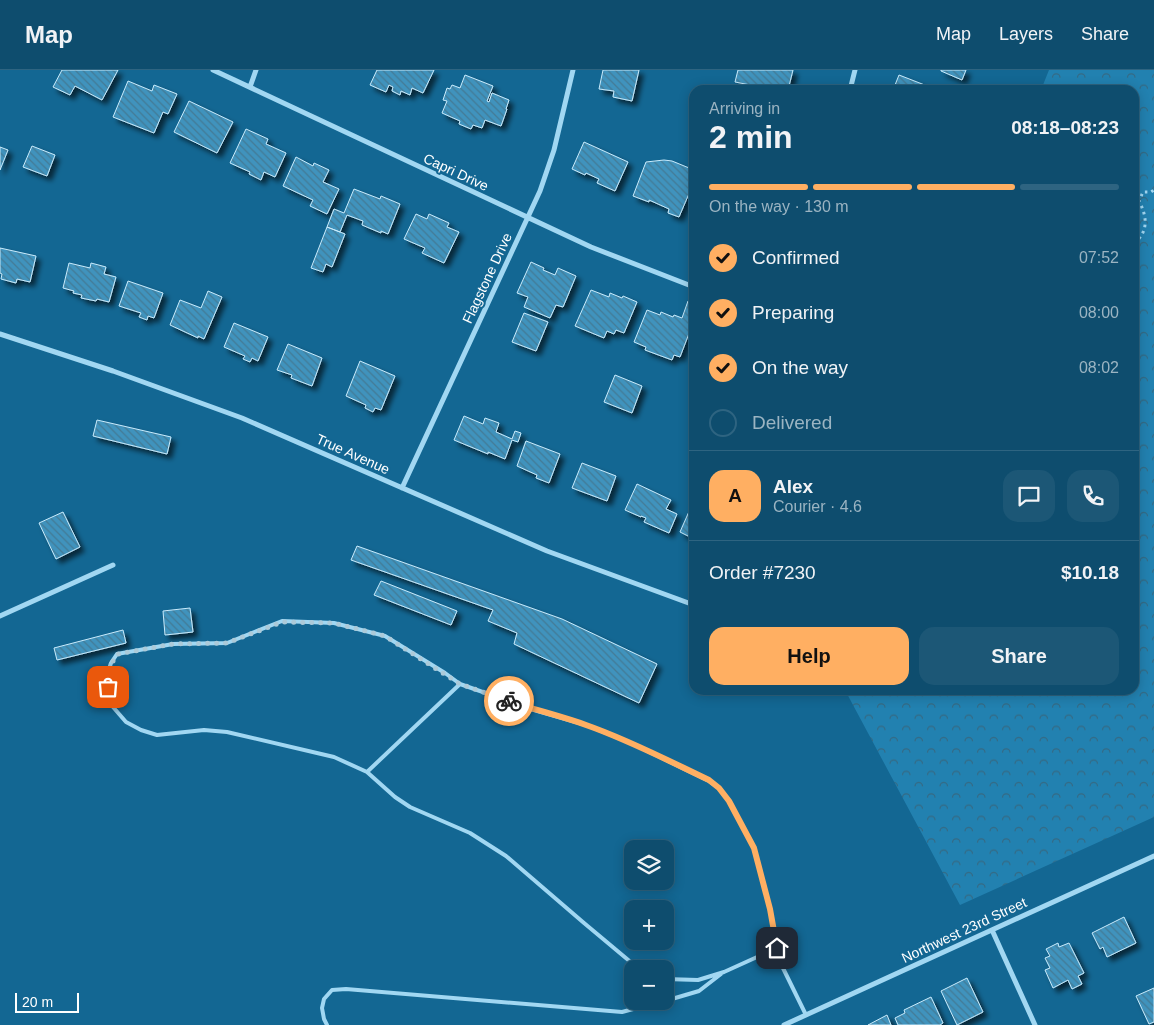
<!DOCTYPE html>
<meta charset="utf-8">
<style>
body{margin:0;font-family:Arial,sans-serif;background:#1c5776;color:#f1f3f6;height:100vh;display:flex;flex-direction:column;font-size:19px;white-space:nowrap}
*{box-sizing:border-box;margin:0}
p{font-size:16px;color:#9bb4c2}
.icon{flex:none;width:28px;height:28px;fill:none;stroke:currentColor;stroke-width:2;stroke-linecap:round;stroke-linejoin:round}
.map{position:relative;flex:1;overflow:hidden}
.side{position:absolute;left:689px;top:15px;width:450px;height:610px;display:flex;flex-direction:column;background:#0e4d6e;border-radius:15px;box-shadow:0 2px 12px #0003,0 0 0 1px #2e6481}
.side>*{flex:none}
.fabs{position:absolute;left:624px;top:770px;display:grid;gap:10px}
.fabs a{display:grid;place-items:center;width:50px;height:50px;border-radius:10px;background:#0e4d6e;box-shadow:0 2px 12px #0003,0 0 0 1px #2e6481;font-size:25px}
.scale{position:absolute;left:15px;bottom:12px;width:64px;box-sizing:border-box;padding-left:5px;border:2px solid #fff;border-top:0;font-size:14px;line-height:18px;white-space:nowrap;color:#fff;-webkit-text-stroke:4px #136793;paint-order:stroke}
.pin{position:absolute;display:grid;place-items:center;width:42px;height:42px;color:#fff;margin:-21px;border-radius:10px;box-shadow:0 2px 8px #0006}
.courier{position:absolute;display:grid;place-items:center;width:50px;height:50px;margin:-25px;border:4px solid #ffaf62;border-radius:50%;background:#fff;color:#222;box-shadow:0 1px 6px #0007}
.summary em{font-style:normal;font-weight:800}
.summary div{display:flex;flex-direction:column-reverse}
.summary{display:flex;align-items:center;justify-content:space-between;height:85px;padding:0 20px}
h1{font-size:32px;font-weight:800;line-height:38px}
.bar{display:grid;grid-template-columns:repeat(4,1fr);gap:8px 5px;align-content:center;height:60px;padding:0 20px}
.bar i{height:6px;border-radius:4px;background:#2e6481}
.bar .current{background:#ffaf62}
.bar p{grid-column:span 4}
.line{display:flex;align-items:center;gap:12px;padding:0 20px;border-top:1px solid #2e6481}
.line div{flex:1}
.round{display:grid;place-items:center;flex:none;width:52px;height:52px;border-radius:15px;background:#1c5776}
ol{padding:0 20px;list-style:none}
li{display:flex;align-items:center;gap:15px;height:55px}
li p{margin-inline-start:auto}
li .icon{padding:5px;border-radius:50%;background:#ffaf62;color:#111;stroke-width:4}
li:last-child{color:#9bb4c2}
li i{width:28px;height:28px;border:2px solid #2e6481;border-radius:50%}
.action{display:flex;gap:10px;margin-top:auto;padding:10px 20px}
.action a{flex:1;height:58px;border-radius:15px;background:#ffaf62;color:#111;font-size:20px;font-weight:800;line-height:58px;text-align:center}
.action a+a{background:#1c5776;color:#f1f3f6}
header{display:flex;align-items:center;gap:30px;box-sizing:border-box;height:70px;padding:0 25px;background:#0e4d6e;border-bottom:1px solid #2e6481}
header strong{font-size:24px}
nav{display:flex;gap:28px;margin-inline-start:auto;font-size:18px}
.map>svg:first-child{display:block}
.park{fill:url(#park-crowns)}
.building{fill:url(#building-back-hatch);stroke:#c9ebfc;filter:url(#shadow)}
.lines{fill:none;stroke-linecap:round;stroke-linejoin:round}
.path{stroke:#a1d7f2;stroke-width:3;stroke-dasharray:2.5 4;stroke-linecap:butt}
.service{stroke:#a1d7f2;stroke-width:4}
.minor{stroke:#a1d7f2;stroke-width:5}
.done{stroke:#accad9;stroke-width:5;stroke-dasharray:0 9}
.route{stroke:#ffaf62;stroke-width:6}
.labels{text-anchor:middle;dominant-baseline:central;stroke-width:4;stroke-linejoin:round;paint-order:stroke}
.street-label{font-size:14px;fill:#fff;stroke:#136793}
</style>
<header>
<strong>Map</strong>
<nav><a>Map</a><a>Layers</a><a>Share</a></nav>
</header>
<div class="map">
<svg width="1154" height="955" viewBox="0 0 1154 955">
<defs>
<pattern id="park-crowns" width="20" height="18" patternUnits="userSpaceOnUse" patternTransform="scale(1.25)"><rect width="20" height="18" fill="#2281b0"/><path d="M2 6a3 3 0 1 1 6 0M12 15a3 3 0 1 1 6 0" fill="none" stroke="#356983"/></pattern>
<pattern id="building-back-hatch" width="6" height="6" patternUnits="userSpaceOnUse" patternTransform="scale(1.25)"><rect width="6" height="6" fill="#4093bd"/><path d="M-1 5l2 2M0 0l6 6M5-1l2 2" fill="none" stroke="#447a95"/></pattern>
<filter id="shadow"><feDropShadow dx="4.5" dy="4.5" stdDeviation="2.5" flood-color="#0009"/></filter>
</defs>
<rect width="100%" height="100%" fill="#136793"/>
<path class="park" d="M1049 0H1154V747L960 835 845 620H1134V20H1041Z"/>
<path class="building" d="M62 0H118L102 30 75 16 70 25 53 17Z
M377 0H434L423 23 412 18 410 25 401 21 400 25 392 21 393 17 389 15 386 22 370 15Z
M603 0H639L632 31 613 27 614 21 599 19Z
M738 0H793L788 20H776L735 12Z
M941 0H966L962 10 941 1Z
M465 5 493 16 487 31 489 32 492 23 509 30 506 39H507L501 56 485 50 482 58 473 55 471 59 459 54 460 51 442 43 447 31 443 30 447 18 450 19 452 15 460 18Z
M899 5 935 19 934 20H893Z
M128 11 152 21 154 15 177 24 168 44 163 42 154 63 113 47Z
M189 31 233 52 217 83 174 62Z
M246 59 268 69 266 74 286 83 275 107 264 102 261 110 249 104 250 102 230 93Z
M584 72 628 92 615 121 597 113 599 109 586 103 585 105 572 99Z
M32 76 55 85 47 106 23 97Z
M0 77 8 80 0 100Z
M296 87 313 96 314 93 329 100 323 112 339 119 327 144 310 136 313 130 283 116Z
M664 90 672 91 694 100V112L679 147 668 143 669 139 658 134 649 130V132L633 126 646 92Z
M354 119 380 129 381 126 400 134 388 164 381 161V163L362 155 363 151 347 145 340 162 327 157 334 139 344 143Z
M416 144 427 149 429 144 449 153 447 157 459 162 444 193 422 183 425 178 404 169Z
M327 157 345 164 332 197 326 194 323 202 311 198Z
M0 178 36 186 30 212 17 209 16 213 1 209 2 204 0 203Z
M531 192 544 198 543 200 555 205 558 198 576 206 563 237 556 235 550 248 524 237 528 227 517 223Z
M69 193 90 198 91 193 106 197 104 204 116 207 109 232 97 229 96 231 81 228 82 225 73 223 74 221 63 218Z
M128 211 163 223 154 248 148 246 147 250 139 247 141 243 119 236Z
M591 220 609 227 610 223 622 228 623 226 637 232 624 263 616 260 614 264 607 261 604 268 575 256Z
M208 221 222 227 204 269 198 266V268L170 255 180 230 201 238Z
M688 231 694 234V246L691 253H693L680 287 674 285 672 290 645 280 646 277 634 272 647 240 660 245 661 242 673 247 674 245 682 248Z
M524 243 548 252 536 281 512 272Z
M234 253 268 267 258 291 252 288 250 292 243 289 245 286 224 277Z
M288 274 322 288 312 316 291 308 292 305 277 300Z
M694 277V293L689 291Z
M360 291 395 306 381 340 375 338 373 342 365 338 366 335 346 326Z
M615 305 642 316 632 343 604 332Z
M464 346 483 354 485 348 499 353 496 362 512 369 515 361 521 363 518 372 512 370 505 389 488 382V384L454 370Z
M97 350 171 367 167 384 93 366Z
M526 371 560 384 549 413 536 408 537 405 517 396Z
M582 393 616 406 607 431 572 418Z
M637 414 671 430 666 439 677 444 669 463 644 452 646 448 641 446V447L625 440Z
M694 430V469L680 462Z
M63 442 80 477 56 489 39 453Z
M357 476 562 549 657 594 639 633 514 574 517 563 488 551 493 540 351 490Z
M381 511 457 541 451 555 374 525Z
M190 538 193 562 165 565 163 541Z
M123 560 126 573 57 590 54 578Z
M1124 847 1136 873 1107 887 1103 877 1100 879 1092 863Z
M1058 873 1059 877 1069 873 1084 903 1078 906 1082 914 1072 919 1068 910 1053 918 1045 900 1050 898 1045 888 1050 886 1046 879Z
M967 908 983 942 957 955 941 921Z
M1154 918V952L1149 954 1136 926Z
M931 927 943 953 940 955H898L895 948 905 943 904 940Z
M887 945 891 955H868Z"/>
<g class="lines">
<path class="path" d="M1134 173C1149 162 1147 146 1139 131L1143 122H1151L1154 120"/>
<path class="service" d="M367 702 460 614
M639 899 584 853 506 786 470 763 410 737 395 727 367 702 334 687 227 662 204 660 157 665 141 660 126 652 113 637 108 617 107 605 111 593 117 584 173 574 227 573 282 551 334 553 385 566 445 603 460 614 534 640 586 655 633 674 709 711 719 718 729 731 754 778 770 839 780 892 806 945
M665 909 698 910 724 902 777 878
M665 931 699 921 721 904
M327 955 324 949 322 938 324 929 332 920 346 919 622 942 663 931"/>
<path class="minor" d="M213 0 591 177 694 217
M250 17 256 0
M850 20 855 0
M0 264 113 301 242 348 547 481 694 535
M402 418 540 121 554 80 573 0
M0 546 113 495
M992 860 1035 955
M784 955 1154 786"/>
</g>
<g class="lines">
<path class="done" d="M108 617C107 604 109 595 118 584L173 574 227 573 282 552 334 553 385 566 460 614 509 631"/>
<path class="route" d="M509 631C535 640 561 646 586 655 629 670 669 691 709 710L719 718 729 731 754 778 770 839 777 878"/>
</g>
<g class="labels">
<g class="street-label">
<text transform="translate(456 102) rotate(25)">Capri Drive</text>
<text transform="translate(487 208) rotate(-65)">Flagstone Drive</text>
<text transform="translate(353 384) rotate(24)">True Avenue</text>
<text transform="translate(964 860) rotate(-25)">Northwest 23rd Street</text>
</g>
</g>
</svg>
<div class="fabs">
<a><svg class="icon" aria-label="layers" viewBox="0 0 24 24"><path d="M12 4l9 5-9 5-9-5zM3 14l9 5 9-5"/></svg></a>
<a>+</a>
<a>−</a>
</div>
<div class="scale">20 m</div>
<div class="pin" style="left:108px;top:617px;background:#ea580c"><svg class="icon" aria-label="bag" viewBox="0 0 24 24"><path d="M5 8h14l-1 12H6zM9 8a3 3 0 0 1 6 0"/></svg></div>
<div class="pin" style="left:777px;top:878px;background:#1f2937"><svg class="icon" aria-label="home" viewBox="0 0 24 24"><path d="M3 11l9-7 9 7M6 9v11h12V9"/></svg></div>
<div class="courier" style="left:509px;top:631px"><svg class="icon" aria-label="bike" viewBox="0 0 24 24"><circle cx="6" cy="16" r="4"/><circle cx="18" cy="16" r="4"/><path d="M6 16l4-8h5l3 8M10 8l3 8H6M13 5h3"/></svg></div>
<section class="side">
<div class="summary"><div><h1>2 min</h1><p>Arriving in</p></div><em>08:18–08:23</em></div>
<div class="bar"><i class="current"></i><i class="current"></i><i class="current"></i><i></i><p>On the way · 130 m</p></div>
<ol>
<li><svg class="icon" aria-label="check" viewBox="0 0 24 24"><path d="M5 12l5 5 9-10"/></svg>Confirmed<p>07:52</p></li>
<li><svg class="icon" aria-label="check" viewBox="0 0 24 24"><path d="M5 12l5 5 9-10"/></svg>Preparing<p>08:00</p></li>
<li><svg class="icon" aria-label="check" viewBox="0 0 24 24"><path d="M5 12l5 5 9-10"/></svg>On the way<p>08:02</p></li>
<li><i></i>Delivered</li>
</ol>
<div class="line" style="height:90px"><b class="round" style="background:#ffaf62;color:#111">A</b><div><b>Alex</b><p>Courier · 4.6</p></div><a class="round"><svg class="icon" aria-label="chat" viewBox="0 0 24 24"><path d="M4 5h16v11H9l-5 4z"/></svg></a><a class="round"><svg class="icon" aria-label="phone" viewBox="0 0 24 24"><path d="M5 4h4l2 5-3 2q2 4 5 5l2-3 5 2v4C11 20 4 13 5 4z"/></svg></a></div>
<div class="line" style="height:65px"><div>Order #7230</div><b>$10.18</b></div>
<div class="action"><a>Help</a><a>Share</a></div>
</section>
</div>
